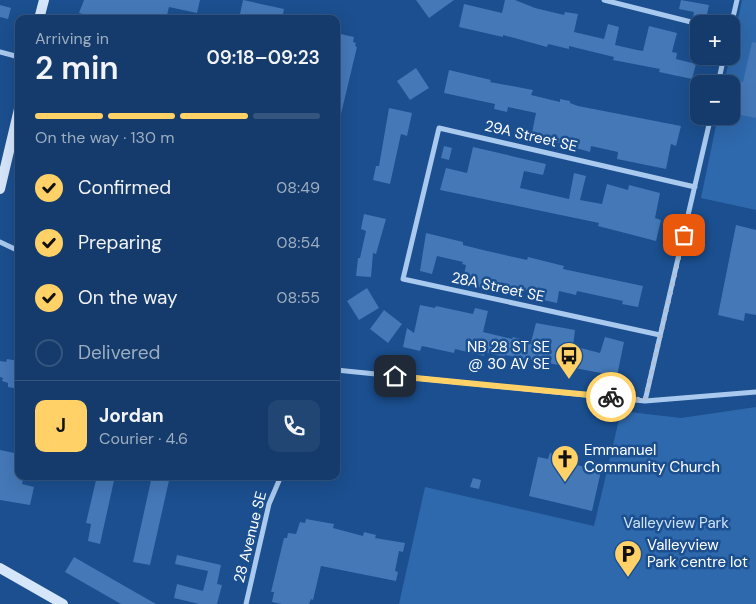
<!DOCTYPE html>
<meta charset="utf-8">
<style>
body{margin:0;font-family:"DM Sans",sans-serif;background:#214673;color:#f1f3f6;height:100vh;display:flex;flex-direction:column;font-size:19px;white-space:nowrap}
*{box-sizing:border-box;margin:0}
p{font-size:16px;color:#9dadc1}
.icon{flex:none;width:28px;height:28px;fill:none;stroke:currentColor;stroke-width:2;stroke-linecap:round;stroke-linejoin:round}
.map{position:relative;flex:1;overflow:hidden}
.details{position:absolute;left:15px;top:15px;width:325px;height:465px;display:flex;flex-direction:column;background:#143b6b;border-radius:10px;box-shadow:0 5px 20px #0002,0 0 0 1px #33557e}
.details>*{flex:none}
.buttons{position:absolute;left:690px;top:15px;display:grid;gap:10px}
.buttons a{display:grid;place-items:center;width:50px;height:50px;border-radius:10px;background:#143b6b;box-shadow:0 5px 20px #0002,0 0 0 1px #33557e;font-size:25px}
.pin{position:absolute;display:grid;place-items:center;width:42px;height:42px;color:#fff;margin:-21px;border-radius:10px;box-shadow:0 2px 8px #0006}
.courier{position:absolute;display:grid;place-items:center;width:50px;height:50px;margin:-25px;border:4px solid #ffd166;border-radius:50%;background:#fff;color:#222;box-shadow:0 1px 6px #0007}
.overview em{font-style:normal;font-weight:600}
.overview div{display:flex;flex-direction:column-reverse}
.overview{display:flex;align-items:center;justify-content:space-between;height:85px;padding:0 20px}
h1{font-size:32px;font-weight:600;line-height:38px}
.bar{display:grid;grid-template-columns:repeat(4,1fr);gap:8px 5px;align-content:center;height:60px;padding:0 20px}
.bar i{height:6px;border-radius:4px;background:#33557e}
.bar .current{background:#ffd166}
.bar p{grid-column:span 4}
.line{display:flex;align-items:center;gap:12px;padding:0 20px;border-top:1px solid #33557e}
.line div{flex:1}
.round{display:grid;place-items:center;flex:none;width:52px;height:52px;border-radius:10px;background:#214673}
ol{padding:0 20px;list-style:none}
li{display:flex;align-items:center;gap:15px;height:55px}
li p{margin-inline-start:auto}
li .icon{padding:5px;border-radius:50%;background:#ffd166;color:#111;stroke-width:4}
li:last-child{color:#9dadc1}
li i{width:28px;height:28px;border:2px solid #33557e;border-radius:50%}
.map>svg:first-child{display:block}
.green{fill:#2e69ad}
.building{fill:#4478b7}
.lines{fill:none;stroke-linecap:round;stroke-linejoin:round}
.street{stroke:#a9c9ee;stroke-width:5}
.secondary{stroke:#d6e6fa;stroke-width:10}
.done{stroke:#afc1d8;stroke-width:5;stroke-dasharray:0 9}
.route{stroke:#ffd166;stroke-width:6}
.labels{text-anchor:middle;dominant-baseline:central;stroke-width:5;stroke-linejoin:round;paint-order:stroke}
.street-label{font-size:15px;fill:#fff;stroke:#1b4f8f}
.poi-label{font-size:15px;fill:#fff;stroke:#1b4f8f;text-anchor:start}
.park-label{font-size:15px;fill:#cfe3fa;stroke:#1b4f8f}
</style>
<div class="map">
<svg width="756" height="604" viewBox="0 0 756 604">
<rect width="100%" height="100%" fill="#1b4f8f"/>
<path class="green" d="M742 0H756V210L701 198 718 116H731V84H724Z
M756 407V604H399L425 487 594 526 621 411 681 418Z"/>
<path class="building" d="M84 0H200L197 13 169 7 166 19H81L83 14 79 13Z
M243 0 284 9 282 19H239Z
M416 0H454L429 18Z
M505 0H515L535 8 564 15 565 12 578 14 574 32 604 39 608 24 619 27 615 45 637 50 643 51 649 26 677 33 672 52 677 53 676 59 696 64 692 79 659 72 660 69 613 60 614 57 569 46V49L548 44 547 47 503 35V37L459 27 464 4 502 13Z
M681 0 709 5 706 19 693 17 694 12 679 9Z
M0 5 11 8 8 19 0 17Z
M336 33 354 37 353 42 356 43 355 46 357 47 340 118 336 117Z
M752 42 756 43V118L736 114 737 110 731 103V99L736 95 739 81 743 82Z
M416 68 429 88 410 100 397 81Z
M449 70 491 80 490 82 533 90 531 95 560 102V99L570 101V103L578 106 681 126 676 146 671 144 666 169 617 159 618 152 591 146 590 152 551 141 552 137 532 133 536 113 508 107 507 112 494 109 495 104 444 93Z
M389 108 412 113 407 136 401 134 390 184 373 180 376 166H379Z
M444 146 452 148 449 160 441 158Z
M473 147 546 164 543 175 524 171 520 188 569 199 574 173 586 176 580 200 602 204 607 184 628 190 629 185 660 193 655 218 661 220 656 241 598 226 599 223 440 190 446 168 467 173Z
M364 214 386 219 376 254 373 253 371 277 356 276 358 258H360L366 231 361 229Z
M736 225 756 230V315L745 313 744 321 718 315Z
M426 233 463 242V245L483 250 527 260 528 257 564 266 563 269 643 286 638 307 622 304 623 301 577 291 576 295 559 291 557 303 543 300 544 294 518 288 516 294 462 284 466 265 462 264 463 262 437 256 432 274 420 271Z
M367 288 379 308 359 320 347 301Z
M420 305 435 308 436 306 473 314 475 308 488 311 483 332 512 339 513 337 531 342 536 323 575 330 573 346 600 353 605 337 624 342 617 376 505 355 504 357 485 352 484 356 455 349 454 353 422 346 420 351 403 347 407 328 414 333Z
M384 310 402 324 388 343 370 329Z
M7 359 19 361V389L8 387V383L2 381 3 378 0 377V361L6 362Z
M0 450 19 454V476H24L22 484 34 487 30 505 0 500Z
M550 453 562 455 561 461 601 471 592 511 529 496 538 457 548 459Z
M97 476H115L100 544 88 541 91 524 86 523Z
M152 476H170L150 565 133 562Z
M473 478 481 480 479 489 470 487Z
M306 519 334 524 333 528 363 536 364 532 376 535 375 538 405 543 403 552 399 551 395 571 398 572 396 581 321 566 313 600 311 599 309 604H282L272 602 274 592H271L284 538H287L288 533 296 534 300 522 305 523Z
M177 555 221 565 217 584 222 585 217 604H199L174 598 177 584 203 591 208 571 175 564Z
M74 557 114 580 156 604H121L65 572Z"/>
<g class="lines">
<path class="street" d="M604 0 699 24
M731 26 737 0
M0 52 19 57
M718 84 724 56
M0 242 19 251
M660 335 403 279 439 128 695 187
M336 370 645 401 756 392
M645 401 711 116
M246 604 269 504 281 476"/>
<path class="secondary" d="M39 19 44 0
M0 189 19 109
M0 568 63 604"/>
</g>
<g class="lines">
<path class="done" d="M611 397 645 400 684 235"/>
<path class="route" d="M395 376 611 397"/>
</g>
<defs>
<symbol id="bus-pin" viewBox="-11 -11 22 30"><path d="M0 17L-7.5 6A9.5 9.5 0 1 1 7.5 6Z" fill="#ffd166" stroke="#1b4f8f"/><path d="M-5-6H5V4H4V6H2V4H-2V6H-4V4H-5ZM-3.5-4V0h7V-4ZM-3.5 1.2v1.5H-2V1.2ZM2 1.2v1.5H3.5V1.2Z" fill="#111"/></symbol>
<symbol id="church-pin" viewBox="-11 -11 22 30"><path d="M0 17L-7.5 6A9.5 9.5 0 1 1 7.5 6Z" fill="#ffd166" stroke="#1b4f8f"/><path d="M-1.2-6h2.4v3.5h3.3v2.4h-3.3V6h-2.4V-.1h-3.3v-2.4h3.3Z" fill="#111"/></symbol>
<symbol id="parking-pin" viewBox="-11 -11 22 30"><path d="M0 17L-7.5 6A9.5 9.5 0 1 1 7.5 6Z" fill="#ffd166" stroke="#1b4f8f"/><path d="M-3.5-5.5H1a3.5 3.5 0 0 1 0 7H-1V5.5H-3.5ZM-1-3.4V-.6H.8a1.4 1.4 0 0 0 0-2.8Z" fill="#111"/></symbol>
</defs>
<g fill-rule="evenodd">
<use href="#bus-pin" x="553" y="340" width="32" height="43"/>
<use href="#church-pin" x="549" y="443" width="32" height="43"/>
<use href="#parking-pin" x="612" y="538" width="32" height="43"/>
</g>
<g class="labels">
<g class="street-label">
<text transform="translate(531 136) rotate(13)">29A Street SE</text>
<text transform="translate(498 287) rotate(12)">28A Street SE</text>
<text transform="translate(250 537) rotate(-76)">28 Avenue SE</text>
</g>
<g class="poi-label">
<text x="550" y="347" text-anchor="end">NB 28 ST SE<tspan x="550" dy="17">@ 30 AV SE</tspan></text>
<text x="584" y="450">Emmanuel<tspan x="584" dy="17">Community Church</tspan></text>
<text x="647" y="545">Valleyview<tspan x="647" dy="17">Park centre lot</tspan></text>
</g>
<g class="park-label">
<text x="676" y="523">Valleyview Park</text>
</g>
</g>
</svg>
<div class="buttons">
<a>+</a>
<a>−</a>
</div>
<div class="pin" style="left:684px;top:235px;background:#ea580c"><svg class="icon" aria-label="bag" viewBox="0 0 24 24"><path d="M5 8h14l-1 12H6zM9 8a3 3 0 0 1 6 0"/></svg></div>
<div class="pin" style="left:395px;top:376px;background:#1f2937"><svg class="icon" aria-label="home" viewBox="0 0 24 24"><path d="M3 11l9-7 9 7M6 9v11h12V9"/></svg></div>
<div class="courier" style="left:611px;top:397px"><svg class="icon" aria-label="bike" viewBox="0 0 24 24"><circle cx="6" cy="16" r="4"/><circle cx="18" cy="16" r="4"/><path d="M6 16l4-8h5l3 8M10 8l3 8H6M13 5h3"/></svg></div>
<section class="details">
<div class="overview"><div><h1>2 min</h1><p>Arriving in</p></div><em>09:18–09:23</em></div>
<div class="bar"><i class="current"></i><i class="current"></i><i class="current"></i><i></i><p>On the way · 130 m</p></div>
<ol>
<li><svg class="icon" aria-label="check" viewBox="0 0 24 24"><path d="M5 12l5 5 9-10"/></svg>Confirmed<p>08:49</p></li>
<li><svg class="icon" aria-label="check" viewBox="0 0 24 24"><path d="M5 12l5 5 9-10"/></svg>Preparing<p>08:54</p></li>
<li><svg class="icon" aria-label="check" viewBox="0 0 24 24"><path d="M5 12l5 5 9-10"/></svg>On the way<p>08:55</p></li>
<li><i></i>Delivered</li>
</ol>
<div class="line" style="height:90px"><b class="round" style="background:#ffd166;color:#111">J</b><div><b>Jordan</b><p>Courier · 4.6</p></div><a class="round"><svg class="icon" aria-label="phone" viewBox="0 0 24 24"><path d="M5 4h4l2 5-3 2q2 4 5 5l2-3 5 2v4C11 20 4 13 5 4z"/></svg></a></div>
</section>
</div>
